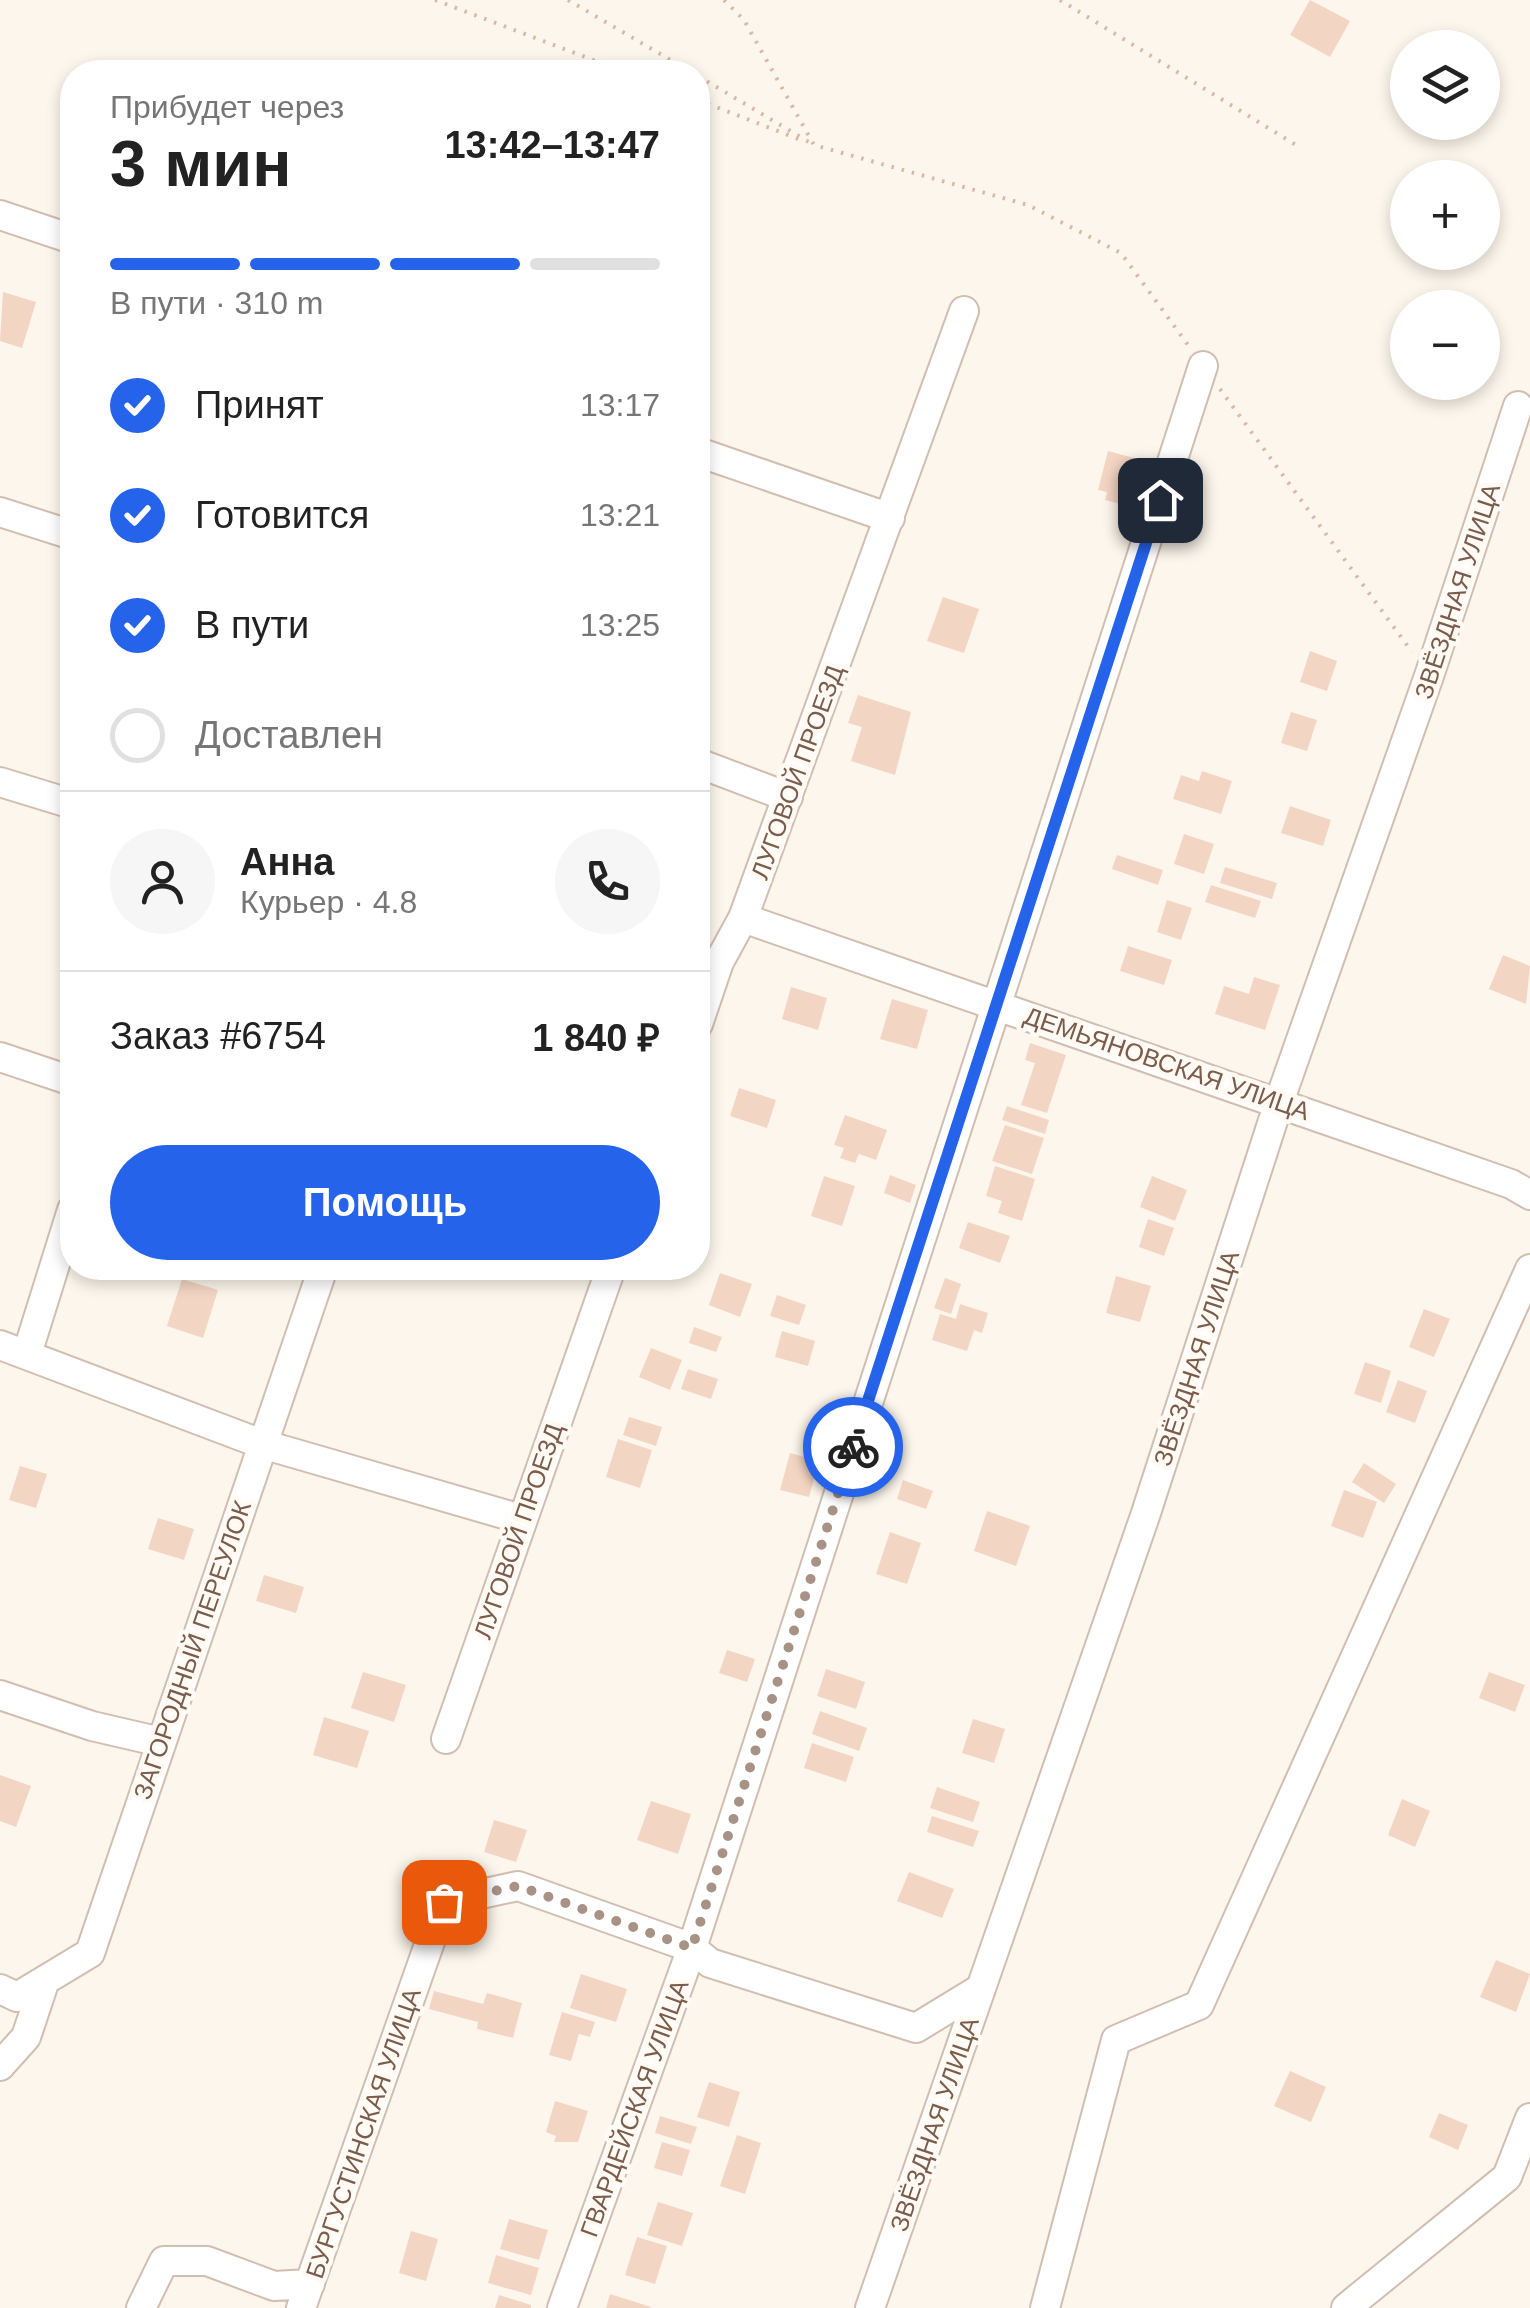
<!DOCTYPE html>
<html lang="ru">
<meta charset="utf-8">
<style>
body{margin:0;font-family:Helvetica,sans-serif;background:#f6f6f6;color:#222;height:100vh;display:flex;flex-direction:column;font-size:38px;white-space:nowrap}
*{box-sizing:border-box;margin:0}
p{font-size:32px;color:#767676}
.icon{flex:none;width:55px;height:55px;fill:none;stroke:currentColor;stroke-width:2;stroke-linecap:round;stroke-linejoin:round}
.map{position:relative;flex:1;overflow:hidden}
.side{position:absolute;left:60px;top:60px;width:650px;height:1220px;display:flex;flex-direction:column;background:#fff;border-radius:40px;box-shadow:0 5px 15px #0003}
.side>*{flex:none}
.controls{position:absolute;left:1390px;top:30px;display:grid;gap:20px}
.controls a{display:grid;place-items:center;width:110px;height:110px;border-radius:50%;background:#fff;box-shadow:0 5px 15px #0003;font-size:50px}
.pin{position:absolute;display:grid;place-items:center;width:85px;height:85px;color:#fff;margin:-42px;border-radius:20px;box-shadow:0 5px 15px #0006}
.courier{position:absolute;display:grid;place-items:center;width:100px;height:100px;margin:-50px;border:8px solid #2563eb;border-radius:50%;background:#fff;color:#222;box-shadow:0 2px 12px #0007}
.summary em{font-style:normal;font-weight:700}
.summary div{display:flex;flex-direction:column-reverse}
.summary{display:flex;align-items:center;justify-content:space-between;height:170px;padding:0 50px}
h1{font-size:65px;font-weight:700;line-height:75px}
.bar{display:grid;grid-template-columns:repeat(4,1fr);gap:15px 10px;align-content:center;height:120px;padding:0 50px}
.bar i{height:12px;border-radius:8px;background:#e0e0e0}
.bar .on{background:#2563eb}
.bar p{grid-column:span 4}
.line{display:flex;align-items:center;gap:25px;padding:0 50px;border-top:2px solid #e0e0e0}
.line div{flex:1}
.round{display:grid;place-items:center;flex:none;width:105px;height:105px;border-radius:52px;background:#f6f6f6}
ol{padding:0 50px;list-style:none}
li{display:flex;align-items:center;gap:30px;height:110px}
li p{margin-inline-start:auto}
li .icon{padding:10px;border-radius:50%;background:#2563eb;color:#fff;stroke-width:4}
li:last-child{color:#767676}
li i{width:55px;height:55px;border:5px solid #e0e0e0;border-radius:50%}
.primary-button{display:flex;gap:20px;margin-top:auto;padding:20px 50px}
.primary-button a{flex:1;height:115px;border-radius:60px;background:#2563eb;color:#fff;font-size:40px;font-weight:700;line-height:115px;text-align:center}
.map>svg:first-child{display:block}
.building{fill:#f3d5c3}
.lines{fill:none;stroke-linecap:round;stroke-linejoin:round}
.minor-casing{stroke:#d1beb0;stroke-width:32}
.path{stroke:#d9b8a5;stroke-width:4;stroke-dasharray:2.5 8;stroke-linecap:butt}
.minor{stroke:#fff;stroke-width:28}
.done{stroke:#a89285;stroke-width:10;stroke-dasharray:0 18}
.route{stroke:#2563eb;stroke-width:12}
.labels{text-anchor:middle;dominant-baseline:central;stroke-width:9;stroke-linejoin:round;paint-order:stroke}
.street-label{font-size:25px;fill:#7a5c4d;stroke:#fffaf3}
</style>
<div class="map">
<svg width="1530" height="2308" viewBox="0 0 1530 2308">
<rect width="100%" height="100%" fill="#fdf6ec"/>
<path class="building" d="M1310 0 1350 21 1330 57 1290 35Z
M3 292 36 302 22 348 0 341Z
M1108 451 1149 462 1138 500 1127 497 1124 505 1105 500 1107 492 1098 490Z
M943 597 979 609 964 653 927 641Z
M1310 651 1337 661 1327 691 1300 682Z
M858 695 911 712 895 775 851 761 862 727 848 723Z
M1291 712 1317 720 1307 751 1281 743Z
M1202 771 1232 781 1221 814 1173 799 1181 775 1199 781Z
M1290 806 1331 820 1323 846 1281 833Z
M1184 834 1214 844 1204 874 1174 864Z
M1117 855 1163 870 1158 885 1112 869Z
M1225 867 1277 883 1272 899 1220 883Z
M1211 885 1261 901 1255 918 1205 902Z
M1167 900 1192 908 1181 940 1157 932Z
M1128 946 1172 960 1164 985 1120 971Z
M1503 955 1530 966 1526 1004 1489 989Z
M1254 977 1280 985 1265 1030 1215 1014 1224 986 1249 994Z
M791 987 827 998 818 1030 782 1019Z
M892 999 928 1010 917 1049 880 1039Z
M1030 1043 1066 1055 1047 1113 1021 1105 1035 1063 1025 1060Z
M739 1088 776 1100 767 1128 730 1116Z
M1007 1106 1049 1120 1045 1134 1002 1120Z
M845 1115 887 1130 876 1160 859 1154 855 1163 840 1158 844 1148 834 1145Z
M1005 1125 1044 1138 1032 1174 992 1161Z
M995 1166 1035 1179 1022 1221 998 1213 1002 1201 986 1196Z
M890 1175 916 1185 910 1203 884 1193Z
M824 1176 855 1186 842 1226 811 1216Z
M1152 1176 1187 1190 1175 1221 1140 1207Z
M1148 1219 1174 1228 1164 1256 1139 1247Z
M968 1222 1010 1236 1000 1263 959 1248Z
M720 1273 752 1284 740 1317 709 1305Z
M1116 1276 1151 1286 1140 1322 1106 1313Z
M945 1278 961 1284 951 1314 934 1308Z
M182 1279 218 1290 203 1338 167 1326Z
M777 1295 806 1305 799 1325 770 1316Z
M960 1304 988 1313 982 1333 974 1330 967 1351 932 1340 940 1314 956 1319Z
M1424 1309 1450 1319 1434 1357 1409 1347Z
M694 1327 722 1337 716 1352 689 1343Z
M782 1331 815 1341 808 1366 775 1357Z
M651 1348 682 1360 670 1390 639 1377Z
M1365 1362 1391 1371 1381 1403 1354 1394Z
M688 1369 718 1379 711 1399 681 1389Z
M1398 1380 1427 1391 1415 1423 1386 1412Z
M629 1417 662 1427 656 1446 623 1435Z
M618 1439 652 1450 640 1488 606 1477Z
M790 1453 819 1461 809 1497 780 1490Z
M1364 1463 1396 1484 1384 1503 1352 1482Z
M20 1466 47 1474 36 1508 9 1500Z
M903 1480 933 1491 926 1509 897 1499Z
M1344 1490 1377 1502 1363 1538 1331 1526Z
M987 1511 1030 1526 1016 1566 974 1551Z
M158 1518 194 1529 184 1560 148 1549Z
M890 1532 921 1543 907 1584 876 1574Z
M264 1575 304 1587 296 1613 256 1601Z
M727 1650 755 1659 747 1682 719 1673Z
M826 1669 865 1682 856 1709 817 1696Z
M363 1672 406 1685 394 1722 351 1708Z
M1489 1672 1525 1685 1515 1712 1479 1698Z
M820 1711 867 1728 859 1751 812 1734Z
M324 1717 369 1731 357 1768 313 1755Z
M973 1719 1005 1729 994 1763 962 1753Z
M812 1743 854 1757 846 1782 804 1768Z
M0 1775 31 1786 16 1827 0 1821Z
M937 1787 980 1802 973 1822 930 1808Z
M1402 1799 1430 1811 1415 1847 1388 1835Z
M651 1801 691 1814 678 1854 637 1840Z
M932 1816 979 1831 973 1847 927 1832Z
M494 1820 527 1830 516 1862 484 1852Z
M909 1872 954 1889 942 1918 897 1901Z
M1496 1960 1530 1974 1516 2012 1480 1997Z
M581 1974 627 1989 616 2022 570 2008Z
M434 1991 483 2004 487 1993 522 2003 513 2038 477 2029 478 2022 429 2009Z
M562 2012 595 2022 590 2037 579 2034 571 2061 549 2055Z
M1290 2071 1326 2087 1311 2122 1274 2106Z
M709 2082 740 2092 729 2127 697 2117Z
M555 2101 588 2111 578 2142H554L556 2136 546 2132Z
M1439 2113 1468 2125 1458 2150 1429 2137Z
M660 2116 697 2127 691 2144 655 2133Z
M737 2135 761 2143 745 2194 720 2186Z
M662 2142 690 2150 682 2176 654 2168Z
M658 2202 693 2213 682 2246 647 2235Z
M509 2219 548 2230 539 2260 500 2249Z
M411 2231 438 2239 426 2281 399 2273Z
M637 2237 667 2246 655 2284 625 2275Z
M496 2255 539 2268 531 2295 488 2283Z
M610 2294 651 2307 650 2308H606Z
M499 2295 531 2305V2308H495Z"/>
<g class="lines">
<defs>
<path id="minor" d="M0 215 72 239
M698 452 890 518
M0 512 72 535
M698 763 788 797
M0 782 72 804
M743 918 1511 1184 1530 1195
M698 1024 719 962 743 918 964 311
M0 1057 72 1081
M0 1345 262 1444 521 1519
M27 1354 72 1210
M0 1695 92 1726 161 1742
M446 1739 611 1268
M0 1989 17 1997 90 1953 323 1268
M0 2066 26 2037 45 1980
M141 2308 164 2261H207L274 2286 310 2284
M301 2308 444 1902 518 1886 692 1948 710 1963 916 2028 980 1989
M562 2308 692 1948 1203 366
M870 2308 1145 1516 1279 1102 1429 676 1518 406
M1045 2308 1116 2040 1199 2005 1530 1269
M1346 2308 1507 2177 1530 2118"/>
</defs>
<use href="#minor" class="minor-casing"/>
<path class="path" d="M435 0 625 72
M568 0 691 72
M724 0 744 20 814 145 1028 205 1121 253 1188 345
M1060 0 1296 145
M698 76 814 145
M698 100 801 140
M1220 389 1412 652"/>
<use href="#minor" class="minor"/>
</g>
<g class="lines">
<path class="done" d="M444 1902 518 1886 692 1948 853 1447"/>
<path class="route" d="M853 1447 1160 500"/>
</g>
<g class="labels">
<g class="street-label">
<text transform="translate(1457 591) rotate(-72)">ЗВЁЗДНАЯ УЛИЦА</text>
<text transform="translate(797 772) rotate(-70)">ЛУГОВОЙ ПРОЕЗД</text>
<text transform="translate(1167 1063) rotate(19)">ДЕМЬЯНОВСКАЯ УЛИЦА</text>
<text transform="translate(1196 1358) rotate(-72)">ЗВЁЗДНАЯ УЛИЦА</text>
<text transform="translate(518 1531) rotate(-71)">ЛУГОВОЙ ПРОЕЗД</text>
<text transform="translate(192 1650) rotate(-71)">ЗАГОРОДНЫЙ ПЕРЕУЛОК</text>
<text transform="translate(634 2108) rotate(-70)">ГВАРДЕЙСКАЯ УЛИЦА</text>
<text transform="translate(934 2124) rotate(-71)">ЗВЁЗДНАЯ УЛИЦА</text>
<text transform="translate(363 2133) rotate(-71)">БУРГУСТИНСКАЯ УЛИЦА</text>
</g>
</g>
</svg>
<div class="controls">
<a><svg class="icon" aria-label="layers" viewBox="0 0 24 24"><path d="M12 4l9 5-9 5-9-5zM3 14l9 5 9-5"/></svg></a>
<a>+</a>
<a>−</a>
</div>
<div class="pin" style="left:444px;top:1902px;background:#ea580c"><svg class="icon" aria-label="bag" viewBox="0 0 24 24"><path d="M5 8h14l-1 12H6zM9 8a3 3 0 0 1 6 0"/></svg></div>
<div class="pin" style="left:1160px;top:500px;background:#1f2937"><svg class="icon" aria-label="home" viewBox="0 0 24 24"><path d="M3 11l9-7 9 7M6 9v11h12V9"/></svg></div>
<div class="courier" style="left:853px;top:1447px"><svg class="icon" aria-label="bike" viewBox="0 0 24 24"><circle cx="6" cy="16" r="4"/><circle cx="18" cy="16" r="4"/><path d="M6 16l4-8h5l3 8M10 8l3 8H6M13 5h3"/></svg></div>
<section class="side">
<div class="summary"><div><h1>3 мин</h1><p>Прибудет через</p></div><em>13:42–13:47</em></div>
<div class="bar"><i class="on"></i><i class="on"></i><i class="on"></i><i></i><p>В пути · 310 m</p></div>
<ol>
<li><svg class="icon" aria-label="check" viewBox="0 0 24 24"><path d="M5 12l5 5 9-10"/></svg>Принят<p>13:17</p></li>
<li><svg class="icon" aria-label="check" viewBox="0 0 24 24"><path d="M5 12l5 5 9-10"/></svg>Готовится<p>13:21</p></li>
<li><svg class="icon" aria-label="check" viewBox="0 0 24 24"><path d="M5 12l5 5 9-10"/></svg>В пути<p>13:25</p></li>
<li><i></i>Доставлен</li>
</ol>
<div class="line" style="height:180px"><a class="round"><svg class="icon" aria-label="person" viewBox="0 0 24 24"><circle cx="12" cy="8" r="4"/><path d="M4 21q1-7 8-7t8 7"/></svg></a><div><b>Анна</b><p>Курьер · 4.8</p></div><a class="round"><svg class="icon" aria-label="phone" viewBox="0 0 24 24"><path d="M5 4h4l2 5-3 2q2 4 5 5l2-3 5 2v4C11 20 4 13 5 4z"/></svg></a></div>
<div class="line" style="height:130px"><div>Заказ #6754</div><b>1 840 ₽</b></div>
<div class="primary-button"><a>Помощь</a></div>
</section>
</div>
